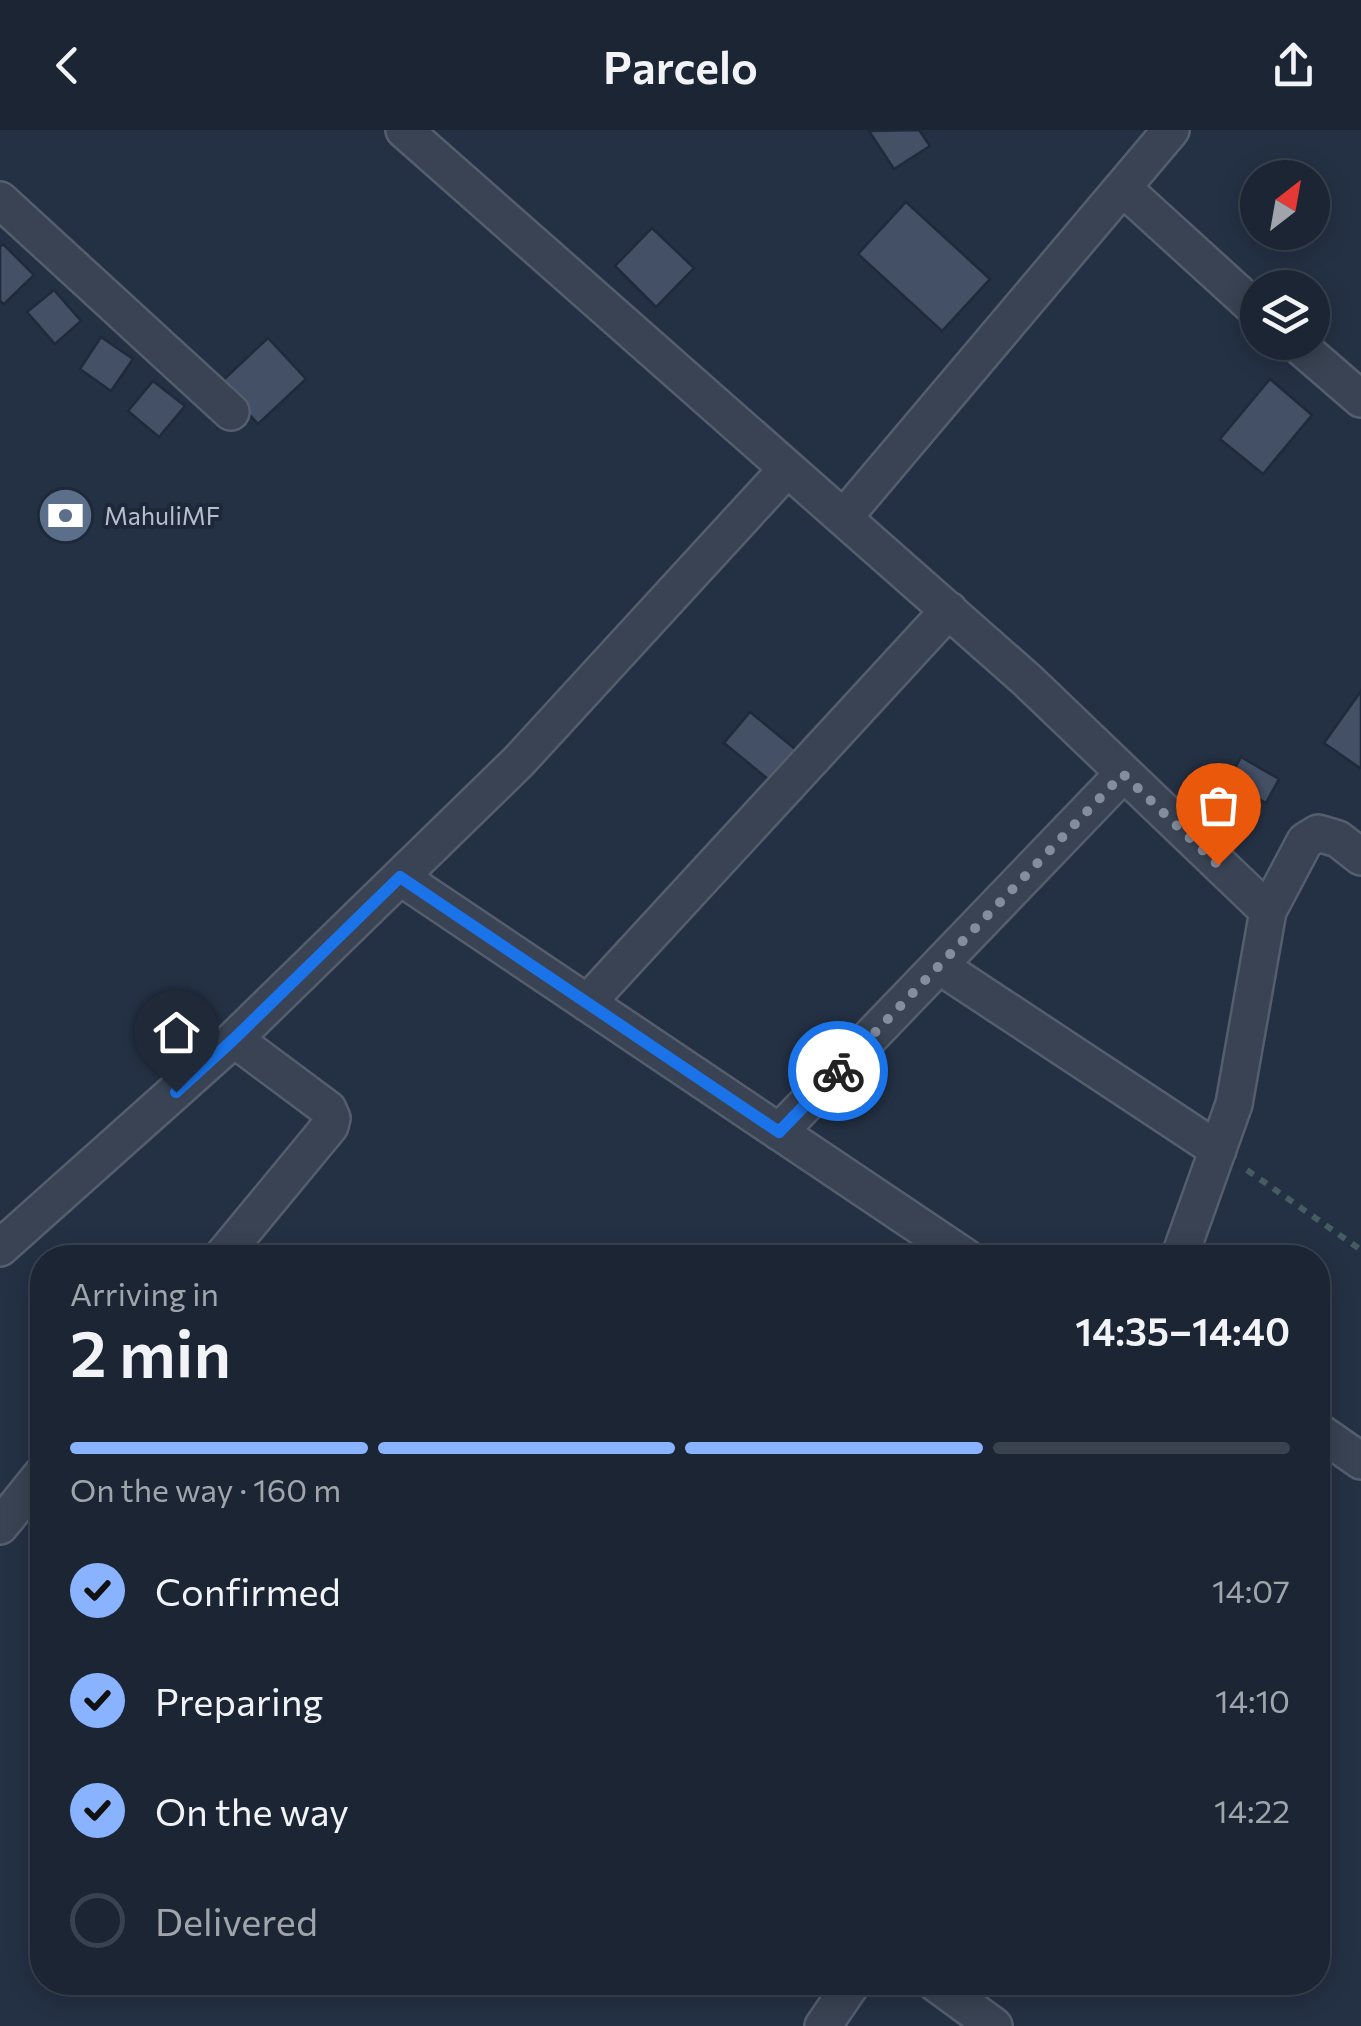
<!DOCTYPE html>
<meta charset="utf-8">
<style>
body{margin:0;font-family:Commissioner,sans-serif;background:#242d3b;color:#f1f3f6;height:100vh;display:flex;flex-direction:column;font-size:38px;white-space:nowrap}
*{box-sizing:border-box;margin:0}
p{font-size:32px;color:#a0a5ac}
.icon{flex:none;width:55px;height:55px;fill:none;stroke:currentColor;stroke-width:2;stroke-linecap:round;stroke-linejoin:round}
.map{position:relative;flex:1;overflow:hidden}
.side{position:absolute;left:30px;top:1115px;width:1300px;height:750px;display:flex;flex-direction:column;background:#1b2533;border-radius:40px;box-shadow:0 5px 25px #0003,0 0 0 2px #39424e}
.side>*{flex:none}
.needle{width:65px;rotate:31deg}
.fabs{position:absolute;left:1240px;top:30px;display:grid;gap:20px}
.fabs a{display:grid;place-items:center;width:90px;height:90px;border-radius:50%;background:#1b2533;box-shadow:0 5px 25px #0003,0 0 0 2px #39424e;font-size:50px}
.pin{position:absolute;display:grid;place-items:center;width:85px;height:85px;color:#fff;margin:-102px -42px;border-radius:50% 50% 50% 0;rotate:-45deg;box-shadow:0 0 10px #0007}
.pin .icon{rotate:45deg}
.courier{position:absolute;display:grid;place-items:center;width:100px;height:100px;margin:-50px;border:8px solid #1a73e8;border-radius:50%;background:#fff;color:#222;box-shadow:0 2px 12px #0007}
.overview em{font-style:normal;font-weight:600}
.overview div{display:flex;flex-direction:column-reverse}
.overview{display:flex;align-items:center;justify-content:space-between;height:170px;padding:0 40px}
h1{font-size:65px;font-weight:600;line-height:75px}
.bar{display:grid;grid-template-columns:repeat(4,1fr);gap:15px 10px;align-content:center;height:120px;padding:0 40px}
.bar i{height:12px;border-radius:8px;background:#39424e}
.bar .active{background:#89b3ff}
.bar p{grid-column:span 4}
ol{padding:0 40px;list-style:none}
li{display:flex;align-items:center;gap:30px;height:110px}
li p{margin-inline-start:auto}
li .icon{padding:10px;border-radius:50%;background:#89b3ff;color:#111;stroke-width:4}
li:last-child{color:#a0a5ac}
li i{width:55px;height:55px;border:5px solid #39424e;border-radius:50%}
header{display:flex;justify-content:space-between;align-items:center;height:130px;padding:0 40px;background:#1b2533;font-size:45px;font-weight:600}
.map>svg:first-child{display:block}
.building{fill:#435066;stroke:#1f2a3b;stroke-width:2.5}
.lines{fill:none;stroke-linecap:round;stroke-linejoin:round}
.minor-casing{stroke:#545e6d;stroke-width:40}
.path{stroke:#455d61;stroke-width:6;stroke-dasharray:8 8;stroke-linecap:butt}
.minor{stroke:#394353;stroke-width:35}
.done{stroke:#838d9d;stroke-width:10;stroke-dasharray:0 18}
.route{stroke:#1a73e8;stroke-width:12}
.labels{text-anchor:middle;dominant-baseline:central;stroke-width:8;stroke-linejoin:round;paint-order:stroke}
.poi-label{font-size:25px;fill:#b6becd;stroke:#1d2839;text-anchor:start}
</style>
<header><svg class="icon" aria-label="back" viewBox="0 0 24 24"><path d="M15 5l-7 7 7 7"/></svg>Parcelo<svg class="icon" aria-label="share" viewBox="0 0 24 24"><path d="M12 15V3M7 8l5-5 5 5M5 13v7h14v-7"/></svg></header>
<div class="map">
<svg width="1361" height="1896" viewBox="0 0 1361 1896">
<rect width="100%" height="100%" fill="#243144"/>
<path class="building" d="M919 0 930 16 894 39 869 1Z
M906 72 990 149 942 201 858 124Z
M652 98 694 138 656 177 615 136Z
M3 114 34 145 4 174 0 171V117Z
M54 160 81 191 55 214 27 182Z
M101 207 133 229 111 261 80 239Z
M268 208 306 249 258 294 220 253Z
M1270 249 1312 285 1263 344 1220 309Z
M153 251 185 276 159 307 128 281Z
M1361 561V637L1360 638 1324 613Z
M750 582 806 628 780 659 724 613Z
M1241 627 1279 649 1266 673 1228 651Z"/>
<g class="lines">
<defs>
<path id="minor" d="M404 0 1027 550 1268 781
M1124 59 1258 181
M0 70 231 282
M1295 212 1361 269
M845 386 1171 0
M400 747 967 1128
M941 837 1218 1020
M587 873 949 480
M779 1002 1123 644
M0 1118 234 909 519 631 787 339
M221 1128 330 996 332 988 328 979 234 909
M1179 1128 1234 974 1268 781 1305 711 1318 703 1338 709 1361 727
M1318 1301 1361 1331
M0 1396 42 1344
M934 1852 994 1896
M823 1896 853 1852"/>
</defs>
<use href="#minor" class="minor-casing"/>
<path class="path" d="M1247 1040 1361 1120"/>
<use href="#minor" class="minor"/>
</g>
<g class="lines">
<path class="done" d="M838 941 1123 644 1218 735"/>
<path class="route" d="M176 962 234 909 400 747 779 1002 838 941"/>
</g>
<defs>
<symbol id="bank-disc" viewBox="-11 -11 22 22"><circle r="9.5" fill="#5c6f8a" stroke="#1d2839"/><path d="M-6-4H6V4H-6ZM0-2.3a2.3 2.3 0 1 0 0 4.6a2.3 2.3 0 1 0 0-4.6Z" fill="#fff"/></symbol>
</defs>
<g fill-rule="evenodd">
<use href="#bank-disc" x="34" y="354" width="63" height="63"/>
</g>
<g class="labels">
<g class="poi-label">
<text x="104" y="385">MahuliMF</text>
</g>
</g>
</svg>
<div class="fabs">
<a><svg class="needle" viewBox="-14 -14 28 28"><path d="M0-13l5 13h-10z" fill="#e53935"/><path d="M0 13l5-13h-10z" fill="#a0a5ac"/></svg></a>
<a><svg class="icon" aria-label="layers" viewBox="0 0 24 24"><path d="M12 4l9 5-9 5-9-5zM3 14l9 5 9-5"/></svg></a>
</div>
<div class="pin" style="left:1218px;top:735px;background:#ea580c"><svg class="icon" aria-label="bag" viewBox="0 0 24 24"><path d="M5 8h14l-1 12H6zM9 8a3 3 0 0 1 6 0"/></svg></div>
<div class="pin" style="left:176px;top:962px;background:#1f2937"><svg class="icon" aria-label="home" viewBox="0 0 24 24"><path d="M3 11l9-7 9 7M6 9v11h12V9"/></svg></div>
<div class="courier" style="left:838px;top:941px"><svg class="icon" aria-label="bike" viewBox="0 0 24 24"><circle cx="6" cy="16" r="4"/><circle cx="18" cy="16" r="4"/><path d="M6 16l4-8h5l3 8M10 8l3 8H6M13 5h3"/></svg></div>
<section class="side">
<div class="overview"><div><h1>2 min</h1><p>Arriving in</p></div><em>14:35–14:40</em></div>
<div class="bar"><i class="active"></i><i class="active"></i><i class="active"></i><i></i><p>On the way · 160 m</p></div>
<ol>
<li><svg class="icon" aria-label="check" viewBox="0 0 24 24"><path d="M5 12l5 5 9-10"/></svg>Confirmed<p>14:07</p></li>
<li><svg class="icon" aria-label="check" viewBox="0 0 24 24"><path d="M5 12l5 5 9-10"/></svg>Preparing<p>14:10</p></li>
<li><svg class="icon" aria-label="check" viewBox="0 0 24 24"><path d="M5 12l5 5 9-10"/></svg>On the way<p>14:22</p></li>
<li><i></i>Delivered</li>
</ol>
</section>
</div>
